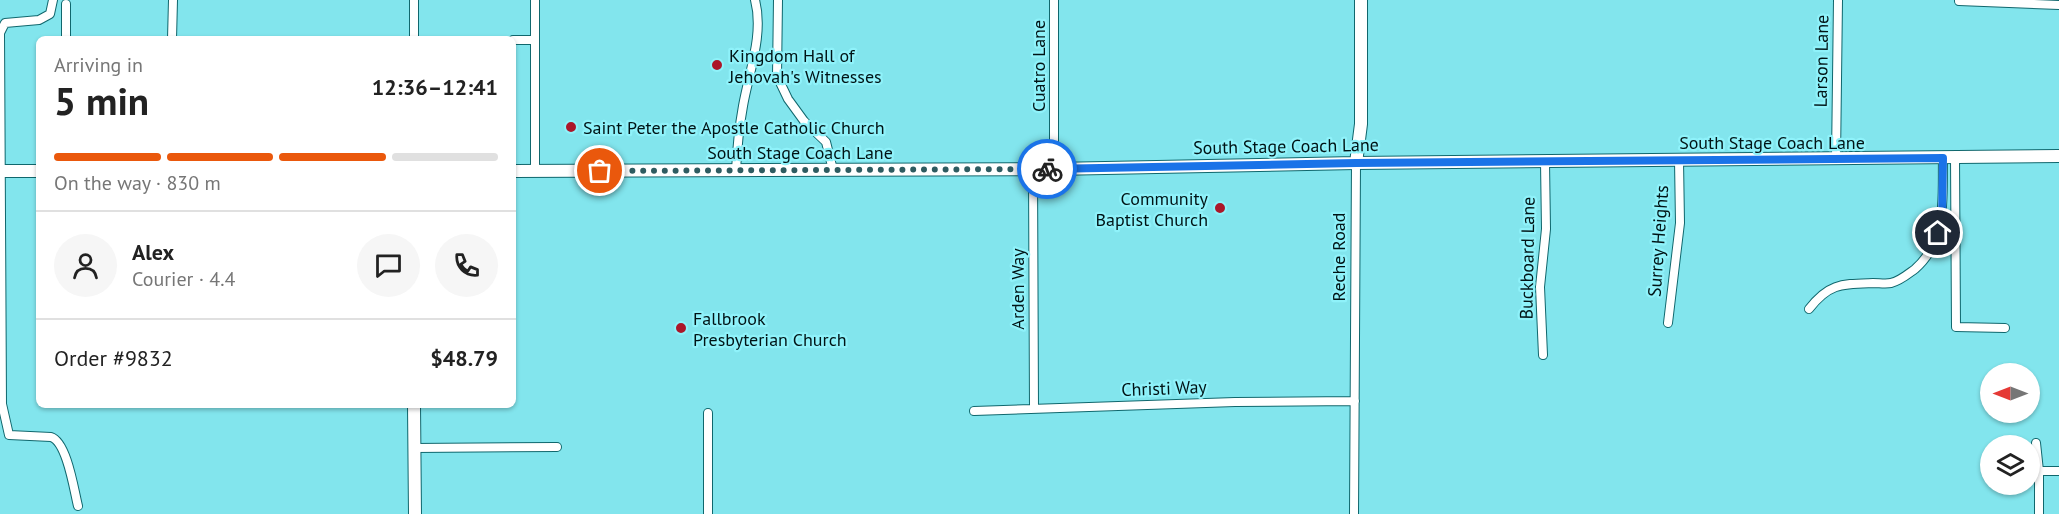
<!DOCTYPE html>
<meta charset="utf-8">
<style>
body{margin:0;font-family:"PT Sans",sans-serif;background:#f6f6f6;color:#222;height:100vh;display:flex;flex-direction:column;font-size:22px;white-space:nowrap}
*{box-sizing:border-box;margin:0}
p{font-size:20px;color:#767676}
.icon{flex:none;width:33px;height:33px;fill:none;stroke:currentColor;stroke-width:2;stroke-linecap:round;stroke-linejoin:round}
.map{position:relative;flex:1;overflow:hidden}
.drawer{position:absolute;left:36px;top:36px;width:480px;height:372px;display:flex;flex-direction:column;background:#fff;border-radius:9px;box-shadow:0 2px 4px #0004}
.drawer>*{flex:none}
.needle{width:39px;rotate:270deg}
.fabs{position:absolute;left:1980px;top:363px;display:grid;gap:12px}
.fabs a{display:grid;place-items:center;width:60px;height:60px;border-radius:50%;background:#fff;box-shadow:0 2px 4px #0004;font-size:30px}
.pin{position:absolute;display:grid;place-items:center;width:51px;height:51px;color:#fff;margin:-26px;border:3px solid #fff;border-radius:50%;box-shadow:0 2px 6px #0007}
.courier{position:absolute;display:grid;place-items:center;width:60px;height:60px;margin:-30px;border:4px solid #1a73e8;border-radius:50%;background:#fff;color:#222;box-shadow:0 2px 8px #0007}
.summary em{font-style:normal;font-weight:700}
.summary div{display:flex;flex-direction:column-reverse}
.summary{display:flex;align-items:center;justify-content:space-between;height:102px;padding:0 18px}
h1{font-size:39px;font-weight:700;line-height:45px}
.bar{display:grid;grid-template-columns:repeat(4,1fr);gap:9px 6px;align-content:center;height:72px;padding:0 18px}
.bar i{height:8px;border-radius:4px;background:#e0e0e0}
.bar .current{background:#ea580c}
.bar p{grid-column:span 4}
.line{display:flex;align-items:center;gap:15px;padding:0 18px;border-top:2px solid #e0e0e0}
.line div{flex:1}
.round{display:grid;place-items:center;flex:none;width:63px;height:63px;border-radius:32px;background:#f6f6f6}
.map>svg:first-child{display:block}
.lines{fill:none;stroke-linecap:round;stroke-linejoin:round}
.street-casing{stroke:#10676d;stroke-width:10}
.secondary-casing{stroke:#10676d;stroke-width:14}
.street{stroke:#fff;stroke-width:8}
.secondary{stroke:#fff;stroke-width:12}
.done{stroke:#2e5c61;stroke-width:6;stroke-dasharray:0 10.8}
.route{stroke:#1a73e8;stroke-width:8}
.poi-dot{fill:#ab1629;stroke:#8ff2fa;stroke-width:2}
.labels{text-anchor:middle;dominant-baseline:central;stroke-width:4.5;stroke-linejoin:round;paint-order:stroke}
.poi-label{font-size:18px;fill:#001315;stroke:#8ff2fa;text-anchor:start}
.street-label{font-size:18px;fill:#001315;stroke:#8ff2fa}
</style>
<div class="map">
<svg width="2059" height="514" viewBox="0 0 2059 514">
<rect width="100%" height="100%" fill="#82e5ed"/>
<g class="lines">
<defs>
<path id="street" d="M53 0 50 14 39 20 5 23 0 33 2 404 9 435 51 437C67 442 74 490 78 506
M414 0V39
M535 0V171
M778 0 777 76 788 99 804 121 826 142 833 170
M1054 0V169
M1959 1 2059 5
M66 39V4
M172 39 173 0
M513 40H535
M1955 157 1956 327 2005 328
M1836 159 1838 0
M1033 169 1034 409
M736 171C737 149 739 128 743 106 749 72 764 34 755 0
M1809 309C1829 283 1842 284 1873 283 1879 283 1886 284 1891 283 1900 281 1908 274 1915 269 1948 240 1942 198 1943 158
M1668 323 1680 223 1679 160
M1543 355 1540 287 1546 229 1545 162
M974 411 1235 402 1355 401
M2036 443 2039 471V514
M414 448 557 447
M2039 471H2059
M708 514V413
M1354 514 1356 163"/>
<path id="secondary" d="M1356 163 1361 124V0
M0 171H39
M513 171 1054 169 1356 163 2059 156
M414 405 415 514"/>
</defs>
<use href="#street" class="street-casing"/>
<use href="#secondary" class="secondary-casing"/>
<use href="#street" class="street"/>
<use href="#secondary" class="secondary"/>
</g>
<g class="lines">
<path class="done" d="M600 171 1047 169"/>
<path class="route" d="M1047 169 1356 163 1943 158 1942 221 1938 233"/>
</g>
<g class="poi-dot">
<circle cx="717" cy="65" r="6"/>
<circle cx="571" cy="127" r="6"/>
<circle cx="1220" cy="208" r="6"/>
<circle cx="681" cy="328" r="6"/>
</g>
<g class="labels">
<g class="poi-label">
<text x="729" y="55">Kingdom Hall of<tspan x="729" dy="21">Jehovah's Witnesses</tspan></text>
<text x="583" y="127">Saint Peter the Apostle Catholic Church</text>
<text x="1208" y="198" text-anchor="end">Community<tspan x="1208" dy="21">Baptist Church</tspan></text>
<text x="693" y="318">Fallbrook<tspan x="693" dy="21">Presbyterian Church</tspan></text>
</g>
<g class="street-label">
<text transform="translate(1821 61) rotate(-89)">Larson Lane</text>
<text transform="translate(1038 66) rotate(-90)">Cuatro Lane</text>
<text x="1772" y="142">South Stage Coach Lane</text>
<text transform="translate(1286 146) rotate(-1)">South Stage Coach Lane</text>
<text x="800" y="152">South Stage Coach Lane</text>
<text transform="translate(1658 241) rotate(-86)">Surrey Heights</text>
<text transform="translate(1338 257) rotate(-90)">Reche Road</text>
<text transform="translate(1527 258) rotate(-89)">Buckboard Lane</text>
<text transform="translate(1017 289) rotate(-90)">Arden Way</text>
<text transform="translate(1164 388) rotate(-2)">Christi Way</text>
</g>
</g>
</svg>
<div class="fabs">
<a><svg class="needle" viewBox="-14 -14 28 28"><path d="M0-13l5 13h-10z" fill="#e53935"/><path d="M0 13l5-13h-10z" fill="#767676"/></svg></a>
<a><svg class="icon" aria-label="layers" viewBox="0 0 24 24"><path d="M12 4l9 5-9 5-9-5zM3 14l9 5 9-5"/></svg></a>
</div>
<div class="pin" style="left:600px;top:171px;background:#ea580c"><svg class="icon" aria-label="bag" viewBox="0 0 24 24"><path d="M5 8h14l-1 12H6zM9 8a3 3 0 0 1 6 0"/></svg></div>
<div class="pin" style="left:1938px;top:233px;background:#1f2937"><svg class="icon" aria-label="home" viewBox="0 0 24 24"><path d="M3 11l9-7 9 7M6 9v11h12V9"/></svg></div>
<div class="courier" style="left:1047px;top:169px"><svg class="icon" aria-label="bike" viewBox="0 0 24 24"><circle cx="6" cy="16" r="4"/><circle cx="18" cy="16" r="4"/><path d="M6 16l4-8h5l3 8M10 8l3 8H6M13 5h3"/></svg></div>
<section class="drawer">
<div class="summary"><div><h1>5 min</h1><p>Arriving in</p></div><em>12:36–12:41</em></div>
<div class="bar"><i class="current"></i><i class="current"></i><i class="current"></i><i></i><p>On the way · 830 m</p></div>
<div class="line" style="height:108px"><a class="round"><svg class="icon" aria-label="person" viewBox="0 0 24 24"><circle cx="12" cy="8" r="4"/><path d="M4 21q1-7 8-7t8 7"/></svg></a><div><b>Alex</b><p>Courier · 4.4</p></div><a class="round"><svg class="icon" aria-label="chat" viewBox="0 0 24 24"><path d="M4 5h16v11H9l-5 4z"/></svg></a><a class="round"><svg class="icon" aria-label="phone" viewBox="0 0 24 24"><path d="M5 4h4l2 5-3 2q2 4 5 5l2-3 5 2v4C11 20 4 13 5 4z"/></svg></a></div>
<div class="line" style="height:78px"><div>Order #9832</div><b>$48.79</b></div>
</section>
</div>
